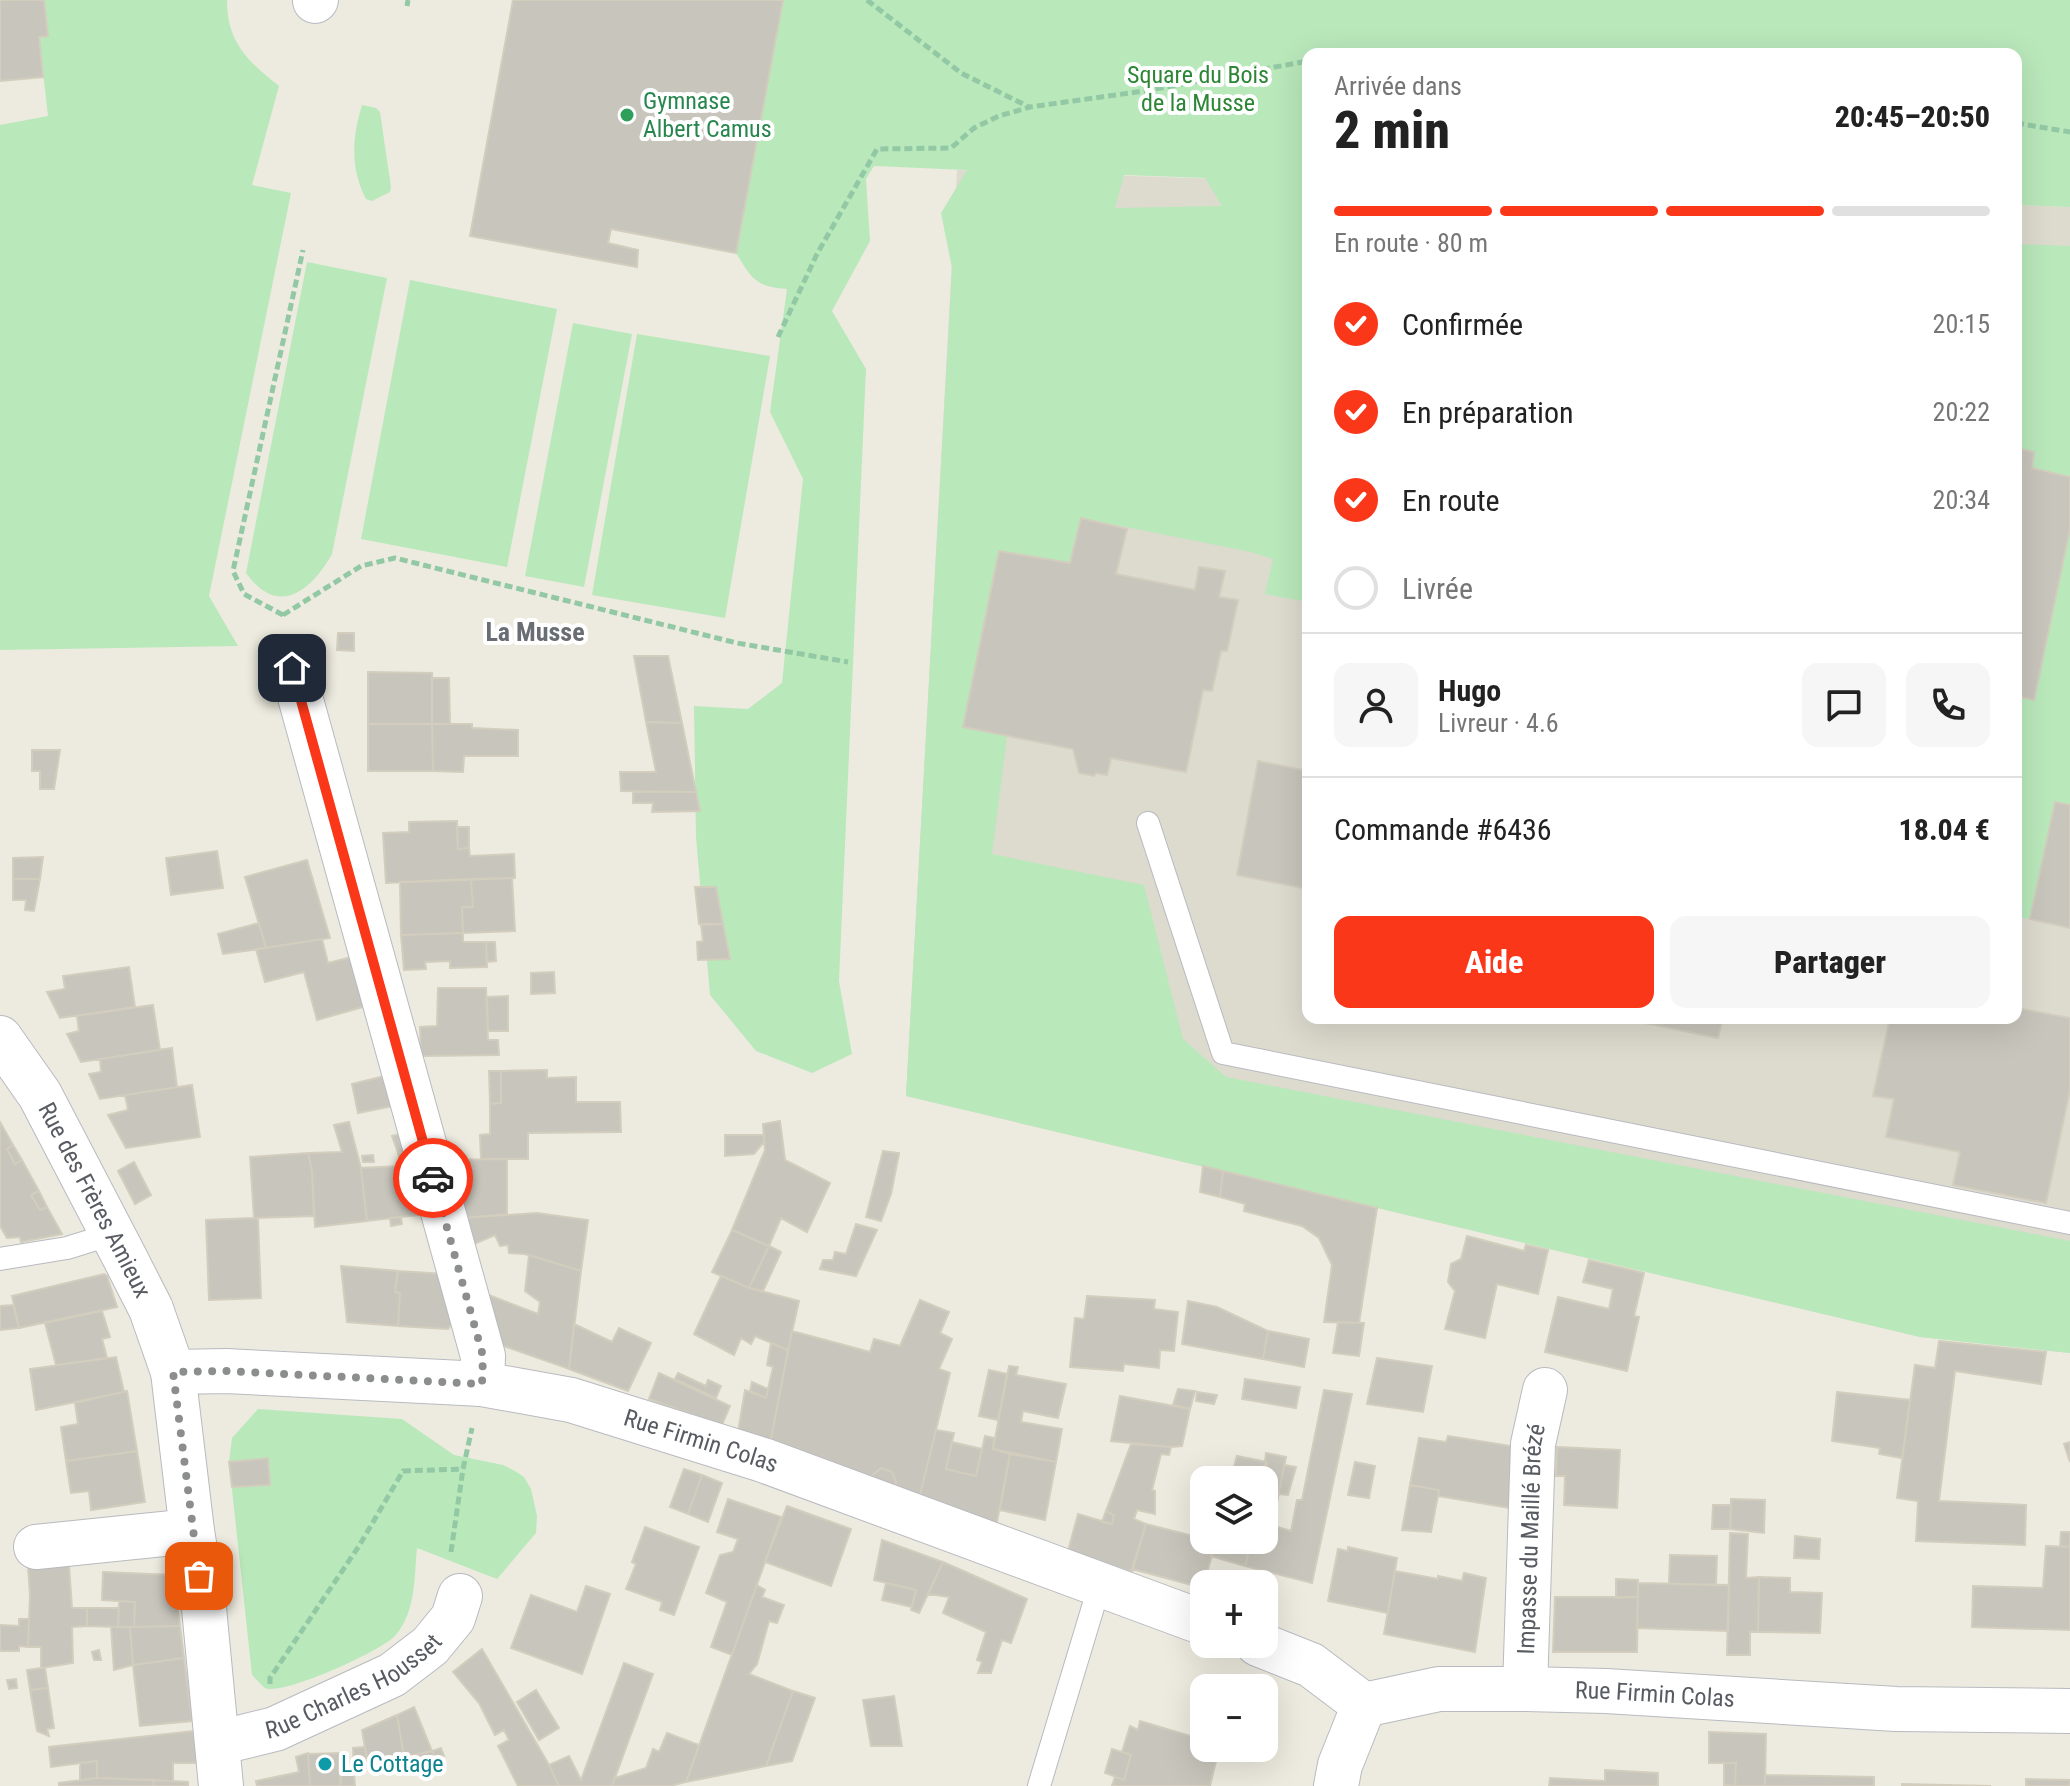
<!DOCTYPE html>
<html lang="fr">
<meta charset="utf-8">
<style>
body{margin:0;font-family:"Roboto Condensed",sans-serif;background:#f6f6f6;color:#222;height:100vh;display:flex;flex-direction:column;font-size:30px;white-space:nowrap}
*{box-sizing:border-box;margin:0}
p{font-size:26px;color:#767676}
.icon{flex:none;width:44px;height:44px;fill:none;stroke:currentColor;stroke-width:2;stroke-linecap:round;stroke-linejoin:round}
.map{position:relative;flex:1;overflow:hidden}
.panel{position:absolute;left:1302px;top:48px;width:720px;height:976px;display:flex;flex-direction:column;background:#fff;border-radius:16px;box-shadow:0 8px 32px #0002}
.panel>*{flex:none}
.tools{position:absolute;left:1190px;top:1466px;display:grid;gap:16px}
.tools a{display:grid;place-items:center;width:88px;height:88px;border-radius:16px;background:#fff;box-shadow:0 8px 32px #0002;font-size:40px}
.pin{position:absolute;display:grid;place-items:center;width:68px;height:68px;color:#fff;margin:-34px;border-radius:16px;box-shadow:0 4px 12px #0006}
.courier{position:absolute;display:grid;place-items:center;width:80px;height:80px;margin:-40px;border:6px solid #fa3719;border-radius:50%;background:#fff;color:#222;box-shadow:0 2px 10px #0007}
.headline em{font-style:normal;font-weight:800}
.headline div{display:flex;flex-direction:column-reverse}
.headline{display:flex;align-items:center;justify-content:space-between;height:136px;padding:0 32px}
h1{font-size:52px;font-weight:800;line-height:60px}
.bar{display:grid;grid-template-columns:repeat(4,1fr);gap:12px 8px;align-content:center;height:96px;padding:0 32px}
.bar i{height:10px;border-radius:6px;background:#e0e0e0}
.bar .active{background:#fa3719}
.bar p{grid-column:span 4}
.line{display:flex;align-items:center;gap:20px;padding:0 32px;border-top:2px solid #e0e0e0}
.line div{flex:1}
.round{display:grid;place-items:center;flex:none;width:84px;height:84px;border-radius:16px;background:#f6f6f6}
ol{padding:0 32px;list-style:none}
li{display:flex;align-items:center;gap:24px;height:88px}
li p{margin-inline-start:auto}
li .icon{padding:8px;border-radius:50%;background:#fa3719;color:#fff;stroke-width:4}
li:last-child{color:#767676}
li i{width:44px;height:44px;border:4px solid #e0e0e0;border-radius:50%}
.action{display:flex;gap:16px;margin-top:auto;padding:16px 32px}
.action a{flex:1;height:92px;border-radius:16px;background:#fa3719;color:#fff;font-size:32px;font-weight:800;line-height:92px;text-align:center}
.action a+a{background:#f6f6f6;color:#222}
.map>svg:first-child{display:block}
.education{fill:#dddace}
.green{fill:#b9e8bb;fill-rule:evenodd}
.building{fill:#c8c5bc;stroke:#d2cdbd;stroke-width:2}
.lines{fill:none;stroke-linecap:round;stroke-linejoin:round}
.service-casing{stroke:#b8bac0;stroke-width:24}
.minor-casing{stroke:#b8bac0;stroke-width:46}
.path{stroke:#92c9a4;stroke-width:5;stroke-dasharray:8 4;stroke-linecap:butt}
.service{stroke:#fff;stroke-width:22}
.minor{stroke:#fff;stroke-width:44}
.done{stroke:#8c8e8e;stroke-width:8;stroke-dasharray:0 14.4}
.route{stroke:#fa3719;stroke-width:10}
.leisure-dot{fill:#2e9e5b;stroke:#fff;stroke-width:3}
.culture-dot{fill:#0f9aa8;stroke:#fff;stroke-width:3}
.labels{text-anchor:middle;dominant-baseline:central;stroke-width:8;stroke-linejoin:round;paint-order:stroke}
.park-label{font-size:24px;fill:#2c8635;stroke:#fff}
.leisure-label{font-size:24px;fill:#27864d;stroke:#fff;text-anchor:start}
.street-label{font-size:24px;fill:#585c62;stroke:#fff}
.culture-label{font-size:24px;fill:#0d838f;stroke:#fff;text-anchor:start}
.neighbourhood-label{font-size:26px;font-weight:bold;fill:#696e74;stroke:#fff}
</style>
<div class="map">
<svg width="2070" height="1786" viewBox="0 0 2070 1786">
<rect width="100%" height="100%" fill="#edebdf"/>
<path class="education" d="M957 170 1308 182V1018H2016V205L2070 207V1353L1920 1337 906 1096Z"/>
<path class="green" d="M44 0H227C227 43 248 61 279 86L252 185 291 193 209 596 238 646 0 650V125L48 116 39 37 48 35Z
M783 0H2070V207L2016 205V54H1308V602L1265 594 1273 559 1251 552 1081 518 1070 563 999 551 963 727 1007 736 992 854 1144 885 1183 1039 1226 1077 2070 1241V1353L1920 1337 906 1096 952 268 941 213 967 170 874 166 866 179 870 241 832 311 866 369 839 981 852 1054 812 1073 756 1051 710 995 696 837 694 706 748 709 782 683 803 479 770 412 787 289C756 287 752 279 736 253ZM1124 175 1205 178 1222 206 1115 208Z
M362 105 376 108 380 112 391 187 390 192 372 201 366 199C350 168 352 138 362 105Z
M2016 244 2070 246V477L2032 468 2034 452 2016 448Z
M307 262 387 278 332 554C311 591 278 618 246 573Z
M410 280 557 309 507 567 361 539Z
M573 323 632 334 584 587 525 576Z
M637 334 770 356 725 618 592 595Z
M2070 529V805L2055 802 2030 919 2016 917V696L2034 699Z
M258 1409 402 1419 454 1455 503 1465 515 1471 524 1477 531 1489 537 1516 536 1533 497 1579 417 1548C414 1578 416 1612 395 1636 381 1651 283 1696 265 1688 261 1685 256 1679 252 1675L229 1462 232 1438Z"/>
<path class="building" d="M0 0H44L48 36 39 37 43 77 0 81Z
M513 0H783L736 253 611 229 608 243 638 250 637 267 470 236Z
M2016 448 2034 452 2032 468 2070 477V529L2034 700 2016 696Z
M1081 518 1127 529 1116 574 1195 590 1199 567 1225 571 1219 597 1238 600 1227 651H1221L1212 691 1203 690 1186 772 1111 758 1107 775 1096 773 1094 776 1079 773 1073 749 963 727 999 551 1070 563Z
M338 633H354V651L337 650Z
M634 656H668L682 723 646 722Z
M368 672 432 673V724H368Z
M432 678H449L450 724H432Z
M646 722 682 723 696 792 621 791 620 772H656Z
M368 724H432L433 771H368Z
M432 724H472V728L518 730V756H464L463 772 433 771Z
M32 750H60L54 789H40V771H32Z
M1258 761 1308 771V889L1237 875Z
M633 792H696L700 811 652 812 653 803H633Z
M2055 802 2070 805V928L2030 919Z
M457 821 458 849 469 848 470 856 514 854 515 878 386 883 383 833 409 832V822Z
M457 827H469V848L458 849Z
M217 851 223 888 171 895 166 858Z
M43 857 40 879H13V858Z
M307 860 330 938 266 948 245 877Z
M512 878 515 931 463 933 462 907H473L471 879Z
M13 879H40L34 911 25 910 26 900H13Z
M471 879 473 907H462L463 933 401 935 400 882Z
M695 887H716L723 924H699Z
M259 923 266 948 223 954 218 934Z
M723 924 730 959 698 960 697 942 703 941 701 925Z
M463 933V942H486L487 967 450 968V961L425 962 426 969 404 970 401 935Z
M322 939 328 963 356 956 370 1005 317 1020 304 972 265 982 256 949Z
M486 942H495L496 961 487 962Z
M129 967 135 1007 60 1018 47 992 65 989 63 976Z
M554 972 555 993 531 994V973Z
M438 988H486L488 1040H498L499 1055 421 1056 420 1027 437 1026Z
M508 996V1031H488L487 997Z
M153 1005 160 1050 81 1062 67 1034 79 1031 77 1016Z
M2016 1008 2070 1018V1090L2046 1203 1953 1185 1960 1152 1886 1137 1894 1099 1873 1096 1890 1018H2016Z
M1621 1018H1723L1718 1038Z
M172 1048 177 1087 100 1099 89 1074 101 1072 100 1059Z
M547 1070V1078L576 1077V1102H620L621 1132 528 1133V1159H481L480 1135 490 1134V1104L501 1103V1071Z
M489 1071H501V1103L490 1104Z
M389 1075 398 1105 358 1113 352 1084Z
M192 1085 200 1137 126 1148 108 1115 128 1110 125 1095Z
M780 1121 785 1160 830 1183 807 1232 781 1218 769 1246 732 1230 765 1150 763 1124Z
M0 1122 13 1145 7 1149 15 1164 22 1160 39 1191 31 1195 40 1210 47 1207 62 1234 21 1242 20 1237 7 1238 0 1226Z
M349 1122 361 1168 367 1221 315 1227 312 1171 308 1153 342 1152 334 1125Z
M405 1133 411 1151 398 1153 392 1136Z
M725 1135H764V1142L754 1154 725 1156Z
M13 1145 22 1160 15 1164 7 1149Z
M411 1151 428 1214 367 1221 361 1168 401 1166 398 1153Z
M883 1151 899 1153 891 1194 881 1221 866 1217Z
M308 1153 312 1171 314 1216 254 1218 250 1157Z
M373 1155 374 1162H363L362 1156Z
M507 1159V1214L464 1218 448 1160Z
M134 1162 151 1195 135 1204 118 1171Z
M1203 1166 1223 1171 1220 1197 1200 1192Z
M1223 1171 1377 1208 1359 1323 1324 1322 1332 1265 1319 1238 1302 1226 1244 1211 1245 1204 1220 1197Z
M39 1191 47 1207 40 1210 31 1195Z
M537 1213 588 1220 581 1271 525 1254 509 1253 508 1245 500 1246 495 1235 472 1245 464 1218Z
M401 1217 402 1224 391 1226 390 1218Z
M254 1218 258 1219 261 1298 209 1300 206 1220Z
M856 1224 877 1230 856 1276 820 1269 823 1260H833L835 1252 846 1254Z
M732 1230 769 1246 749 1288 712 1272Z
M1467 1236 1524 1251 1526 1245 1548 1250 1538 1294 1497 1284 1485 1338 1445 1329 1455 1291 1448 1282 1451 1264 1461 1259Z
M769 1246 781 1252 763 1291 749 1288Z
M529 1255 581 1271 569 1369 501 1345 486 1294 538 1314 540 1302 525 1291Z
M1589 1260 1644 1273 1634 1316 1639 1317 1627 1371 1545 1352 1558 1297 1609 1309 1613 1289 1583 1282Z
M341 1266 398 1271 395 1292 400 1293 398 1326 347 1322Z
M398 1271 445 1274 456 1318 448 1329 398 1326 400 1293 395 1292Z
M104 1274 107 1276 117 1307 19 1328 12 1296Z
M721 1276 749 1288 799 1301 788 1350 755 1336 751 1344 741 1338 734 1355 694 1334Z
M1087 1296 1155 1300 1154 1309 1178 1312 1174 1351 1160 1350 1159 1368 1124 1364 1123 1371 1070 1367 1075 1318 1084 1319Z
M920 1300 949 1312 940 1333 952 1339 939 1369 950 1373 919 1499 894 1489 896 1482 892 1472 881 1468 868 1479 770 1444 792 1331 870 1352 874 1339 900 1346Z
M1188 1301 1217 1307 1268 1331 1263 1359 1182 1344Z
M13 1305 19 1328 0 1330V1306Z
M102 1311 110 1337 102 1339 107 1358 56 1365 45 1323Z
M1338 1322 1364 1323 1359 1356 1333 1353Z
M574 1324 612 1342 619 1328 651 1343 628 1391 569 1369Z
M1268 1331 1309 1339 1304 1367 1263 1359Z
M1939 1341 2046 1352 2041 1384 1955 1371 1939 1501 2026 1505 2025 1545 1916 1541 1918 1501 1897 1498 1915 1365 1935 1368Z
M771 1343 788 1350 770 1444 738 1432 745 1390 766 1398 773 1367 767 1365Z
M116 1357 124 1392 36 1410 30 1369Z
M1377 1358 1432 1366 1423 1412 1367 1404Z
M1009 1366 1018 1367 1016 1375 1066 1384 1058 1418 1023 1411 1021 1422 1062 1429 1056 1462 993 1449Z
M989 1370 1007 1374 998 1420 979 1416Z
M659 1373 730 1406 722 1425 649 1399Z
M678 1373 706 1386 708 1380 721 1386 716 1398 675 1379Z
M1245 1379 1300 1387 1296 1408 1242 1399Z
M752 1382 768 1389 766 1398 750 1391Z
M1178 1389 1195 1391 1190 1409 1173 1405Z
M1324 1390 1352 1394 1312 1583 1245 1566 1252 1540H1264V1523L1291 1531 1297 1500H1302Z
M127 1391 137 1451 66 1461 61 1427 78 1424 75 1403Z
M1197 1392 1217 1395 1214 1404 1196 1401Z
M1837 1392 1910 1400 1902 1458 1879 1454 1880 1448 1832 1441Z
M1120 1396 1190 1409 1182 1446 1171 1447 1111 1441Z
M936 1430 954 1433 946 1469 976 1476 985 1436 994 1438 993 1449 1010 1454 996 1527 919 1499Z
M1448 1436 1517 1447 1516 1509 1438 1496 1439 1490 1410 1485 1419 1438 1446 1442Z
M952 1442 982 1449 976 1476 946 1469Z
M2070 1442V1462L2064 1444Z
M1131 1444 1171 1447 1169 1455 1161 1454 1152 1490 1155 1491V1514L1137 1510 1134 1519 1146 1524 1132 1572 1068 1551 1078 1514 1112 1524 1114 1515 1106 1511Z
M1557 1447 1620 1450 1617 1508 1564 1505 1565 1476H1556Z
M137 1451 145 1502 91 1510 89 1491 71 1493 66 1461Z
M1266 1453 1286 1457 1275 1513 1264 1512 1263 1480Z
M1010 1454 1056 1462 1045 1520 1000 1510Z
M1237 1456 1267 1462 1263 1480H1230Z
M268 1458 270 1485 232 1487 229 1462Z
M1355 1462 1375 1466 1369 1498 1348 1495Z
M1284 1465 1296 1467 1288 1495 1279 1494Z
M881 1468 892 1472 896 1482 894 1489 868 1479Z
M684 1469 702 1475 688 1514 670 1507Z
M702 1475 722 1483 708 1522 688 1514Z
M1410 1485 1439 1490 1431 1532 1402 1530Z
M728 1499 781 1517 732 1655 711 1647 727 1602 706 1593 720 1555 733 1552 738 1539 717 1532Z
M1731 1499 1765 1500 1764 1533 1730 1529Z
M1713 1505H1731L1730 1529H1712Z
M787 1506 851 1529 831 1586 765 1562Z
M1106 1511 1114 1515 1112 1524 1102 1522Z
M1146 1524 1201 1538 1204 1528V1540H1216L1203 1588 1132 1569Z
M645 1527 699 1547 674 1615 660 1610 662 1602 626 1589 636 1564 632 1562Z
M2061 1532H2070V1547L2060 1546Z
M1730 1533 1748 1534 1746 1578 1759 1577 1758 1632H1750V1655H1727Z
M1795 1536 1820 1539 1819 1559 1794 1558Z
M882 1540 943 1562 919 1613 911 1610 916 1590 874 1580Z
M1216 1540H1252L1245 1566 1211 1556Z
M2046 1546 2070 1547V1630L1972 1627 1973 1586 2043 1588Z
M1348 1547 1397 1558 1388 1613 1328 1601 1338 1549 1348 1551Z
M1670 1555 1717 1556 1716 1585 1669 1584Z
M943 1562 1027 1599 1011 1643 1002 1640 991 1673H978L982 1662 977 1660 986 1632 943 1613 949 1597 928 1594Z
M69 1565 72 1608H87V1626L72 1627 73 1663 41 1668V1647H28L30 1595 28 1567Z
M1395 1571 1438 1579V1576L1462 1581 1464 1573 1486 1578 1475 1652 1384 1634Z
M103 1572 173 1575 180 1626 134 1627 135 1602 102 1600Z
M1759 1577 1790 1578V1592L1822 1593 1820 1633 1758 1632Z
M1616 1579 1638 1580V1597L1616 1598Z
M886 1583 916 1590 912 1607 882 1600Z
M1638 1583 1729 1585 1728 1631 1637 1628Z
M757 1585 765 1590 762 1597 784 1605 777 1623 769 1621 757 1664 749 1674 793 1691 766 1766 686 1782Z
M586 1586 610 1594 582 1674 511 1648 531 1595 577 1612Z
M1555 1597H1638L1637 1652H1553Z
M119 1602H135L134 1627H118Z
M87 1608H119L118 1627 87 1626Z
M19 1619H29L28 1647 19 1646V1651H0V1625L19 1626Z
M180 1626 184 1658 133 1665 130 1627Z
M111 1627H130L133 1665 114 1670Z
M482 1649 549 1765 559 1786H518L498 1746 509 1740 504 1730 495 1735 479 1703 453 1672Z
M99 1650 101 1660H94L92 1652Z
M184 1658 192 1721 140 1726 133 1665Z
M624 1663 653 1674 612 1786H559L549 1765 569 1756 581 1780Z
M41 1668H45L48 1688 30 1690 27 1670Z
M16 1679 17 1688 9 1689 7 1680Z
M48 1688 54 1728 47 1729 49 1736 37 1731 30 1690Z
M536 1690 559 1728 539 1740 517 1702Z
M793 1691 815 1698 792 1761 766 1766Z
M894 1696 902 1746H871L863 1700Z
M414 1707 432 1751 404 1757 397 1715Z
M397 1715 405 1762 368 1767 362 1730Z
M1140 1721 1204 1740V1748H1214L1218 1753 1210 1786H1112L1115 1777 1124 1780 1131 1755 1122 1752 1130 1726 1138 1730Z
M193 1731 197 1763H173V1781L97 1778V1761L51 1767 49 1747Z
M1709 1732 1766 1734 1765 1786H1735L1736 1763H1709Z
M667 1733 699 1745 686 1782 670 1786H612L615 1778 646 1768 653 1749 659 1752Z
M365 1747 368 1767 354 1770 353 1748Z
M441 1748 444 1756 436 1758 432 1751Z
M1112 1749 1131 1755 1124 1780 1105 1773Z
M432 1751 440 1767 407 1774 404 1757Z
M308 1753 310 1786H257L256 1781 299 1772 296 1757Z
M341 1753V1786H310L308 1754Z
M97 1761V1778L80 1780V1763Z
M1724 1763H1736L1735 1786 1724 1785Z
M1605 1770 1658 1773V1786H1549L1550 1778 1605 1781Z
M354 1774 355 1786H341L340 1775Z
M1765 1775 1874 1777V1786H1765Z
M97 1778 154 1780 153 1786H59V1783Z
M2026 1779 2070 1780V1786H2026Z
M154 1780 188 1782V1786H153Z
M1902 1784 1991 1786H1902Z"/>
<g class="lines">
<defs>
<path id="service" d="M1148 823 1223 1053 2070 1223
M0 1259 67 1248 112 1234
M1039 1786 1100 1584"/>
<g id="minor">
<path d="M315 1 316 0"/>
<path d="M292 668 483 1356 482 1384"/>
<path id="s1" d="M0 1038 40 1095 125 1258 151 1309 173 1372 192 1531 203 1598 221 1786"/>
<path id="s2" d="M173 1372 226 1371 482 1384 571 1400 763 1460 1204 1623"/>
<path d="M36 1547 192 1531"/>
<path id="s3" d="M1258 1644 1311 1665 1364 1705 1439 1689H1525L1606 1691 1896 1709 2070 1711"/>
<path id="s4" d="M1525 1689 1533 1444 1545 1390"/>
<path id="s5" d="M218 1743 275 1729 392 1675 430 1646 453 1618 460 1596"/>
<path d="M1336 1786 1340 1765 1364 1705"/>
</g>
</defs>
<use href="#service" class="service-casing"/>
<use href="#minor" class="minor-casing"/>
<path class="path" d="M867 0 961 73 1029 107
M407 6 408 0
M2016 123 2070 132
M778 337 817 254 877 149 951 148 974 128 999 116 1030 107 1144 91 1308 61
M283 615 361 566 395 558 737 643 848 662
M283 615 244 594 233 571 303 250
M451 1552 463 1469 472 1428
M270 1684V1678L359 1546 403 1471 463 1469"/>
<use href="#service" class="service"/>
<use href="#minor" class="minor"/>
</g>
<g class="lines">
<path class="done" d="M199 1576 173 1372 226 1371 482 1384 483 1356 433 1178"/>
<path class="route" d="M292 668 433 1178"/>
</g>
<circle class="leisure-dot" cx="627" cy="115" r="8"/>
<circle class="culture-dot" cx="325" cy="1764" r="8"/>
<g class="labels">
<g class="park-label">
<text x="1198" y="75">Square du Bois<tspan x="1198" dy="28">de la Musse</tspan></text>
</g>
<g class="leisure-label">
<text x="643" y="101">Gymnase<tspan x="643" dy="28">Albert Camus</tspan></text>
</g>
<g class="street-label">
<text stroke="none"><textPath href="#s1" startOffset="188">Rue des Frères Amieux</textPath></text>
<text stroke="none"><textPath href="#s2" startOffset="536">Rue Firmin Colas</textPath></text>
<text stroke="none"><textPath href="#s4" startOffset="150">Impasse du Maillé Brézé</textPath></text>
<text stroke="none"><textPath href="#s5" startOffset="148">Rue Charles Housset</textPath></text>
<text stroke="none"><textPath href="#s3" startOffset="416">Rue Firmin Colas</textPath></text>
</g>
<g class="culture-label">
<text x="341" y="1764">Le Cottage</text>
</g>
<g class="neighbourhood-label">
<text x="535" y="632">La Musse</text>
</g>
</g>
</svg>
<div class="tools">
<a><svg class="icon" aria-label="layers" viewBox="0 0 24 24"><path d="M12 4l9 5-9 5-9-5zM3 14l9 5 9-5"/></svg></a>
<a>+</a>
<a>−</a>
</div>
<div class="pin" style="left:199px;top:1576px;background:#ea580c"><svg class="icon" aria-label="bag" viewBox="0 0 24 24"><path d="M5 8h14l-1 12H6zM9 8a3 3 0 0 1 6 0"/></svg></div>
<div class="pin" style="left:292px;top:668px;background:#1f2937"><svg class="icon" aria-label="home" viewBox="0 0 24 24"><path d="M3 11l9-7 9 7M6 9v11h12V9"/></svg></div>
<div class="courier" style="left:433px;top:1178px"><svg class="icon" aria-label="car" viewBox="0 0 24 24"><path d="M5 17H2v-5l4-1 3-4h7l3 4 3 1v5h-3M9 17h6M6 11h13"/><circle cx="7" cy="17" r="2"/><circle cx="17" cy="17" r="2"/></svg></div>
<section class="panel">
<div class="headline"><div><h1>2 min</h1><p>Arrivée dans</p></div><em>20:45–20:50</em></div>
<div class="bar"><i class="active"></i><i class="active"></i><i class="active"></i><i></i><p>En route · 80 m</p></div>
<ol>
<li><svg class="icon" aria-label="check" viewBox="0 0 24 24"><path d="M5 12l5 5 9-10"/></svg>Confirmée<p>20:15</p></li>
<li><svg class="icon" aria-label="check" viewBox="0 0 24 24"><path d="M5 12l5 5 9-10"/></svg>En préparation<p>20:22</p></li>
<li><svg class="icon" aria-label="check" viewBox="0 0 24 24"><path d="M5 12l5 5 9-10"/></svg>En route<p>20:34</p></li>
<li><i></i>Livrée</li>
</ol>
<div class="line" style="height:144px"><a class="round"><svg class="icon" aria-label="person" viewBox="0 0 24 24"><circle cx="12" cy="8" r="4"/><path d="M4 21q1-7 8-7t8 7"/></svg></a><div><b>Hugo</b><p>Livreur · 4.6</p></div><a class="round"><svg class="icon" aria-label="chat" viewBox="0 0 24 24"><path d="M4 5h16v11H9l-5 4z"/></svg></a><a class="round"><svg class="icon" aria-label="phone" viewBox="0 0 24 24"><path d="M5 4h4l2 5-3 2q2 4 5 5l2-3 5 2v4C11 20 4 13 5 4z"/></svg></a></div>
<div class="line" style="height:104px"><div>Commande #6436</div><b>18.04 €</b></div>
<div class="action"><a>Aide</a><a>Partager</a></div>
</section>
</div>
